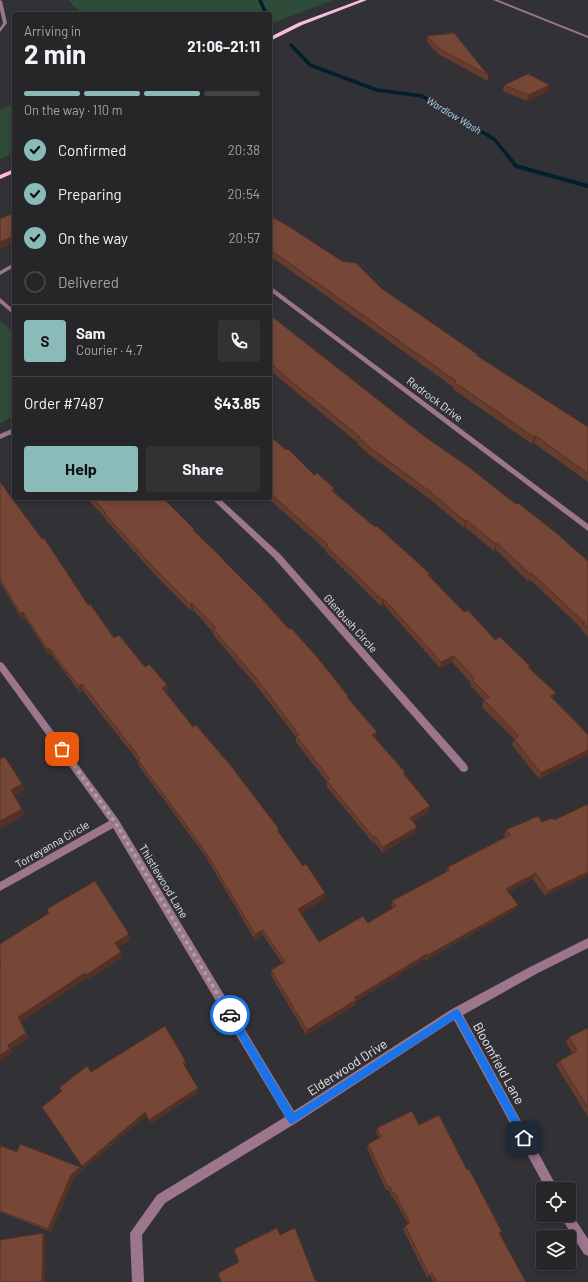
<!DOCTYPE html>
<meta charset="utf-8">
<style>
body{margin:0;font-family:Barlow,sans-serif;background:#323234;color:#f1f3f6;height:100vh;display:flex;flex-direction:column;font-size:15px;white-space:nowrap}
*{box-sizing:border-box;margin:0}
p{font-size:13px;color:#a4a5a8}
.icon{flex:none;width:22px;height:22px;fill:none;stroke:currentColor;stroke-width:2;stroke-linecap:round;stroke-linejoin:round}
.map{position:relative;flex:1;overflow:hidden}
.panel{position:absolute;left:12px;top:12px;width:260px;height:488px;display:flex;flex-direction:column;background:#262628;border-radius:4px;box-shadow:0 2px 6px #0003,0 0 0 1px #424345}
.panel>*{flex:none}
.buttons{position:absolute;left:536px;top:1182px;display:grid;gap:8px}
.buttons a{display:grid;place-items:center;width:40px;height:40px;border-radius:4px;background:#262628;box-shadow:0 2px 6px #0003,0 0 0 1px #424345;font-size:20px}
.pin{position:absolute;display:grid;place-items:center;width:34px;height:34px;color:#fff;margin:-17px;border-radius:8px;box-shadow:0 2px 6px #0006}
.courier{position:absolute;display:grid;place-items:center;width:40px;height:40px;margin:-20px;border:3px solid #1a73e8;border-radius:50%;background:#fff;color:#222;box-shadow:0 1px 5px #0007}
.summary em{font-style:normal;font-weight:700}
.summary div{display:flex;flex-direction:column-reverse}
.summary{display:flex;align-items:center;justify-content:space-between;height:68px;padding:0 12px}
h1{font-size:26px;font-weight:700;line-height:30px}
.bar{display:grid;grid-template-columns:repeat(4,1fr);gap:6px 4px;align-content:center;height:48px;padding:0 12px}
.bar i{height:5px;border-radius:3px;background:#424345}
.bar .current{background:#8bbbb9}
.bar p{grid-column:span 4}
.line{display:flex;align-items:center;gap:10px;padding:0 12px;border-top:1px solid #424345}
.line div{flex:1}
.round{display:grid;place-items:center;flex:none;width:42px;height:42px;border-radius:4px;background:#323234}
ol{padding:0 12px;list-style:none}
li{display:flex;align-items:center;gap:12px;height:44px}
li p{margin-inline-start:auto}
li .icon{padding:4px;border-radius:50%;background:#8bbbb9;color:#111;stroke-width:4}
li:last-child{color:#a4a5a8}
li i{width:22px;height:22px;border:2px solid #424345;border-radius:50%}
.primary-button{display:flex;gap:8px;margin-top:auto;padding:8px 12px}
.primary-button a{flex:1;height:46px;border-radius:4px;background:#8bbbb9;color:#111;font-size:16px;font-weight:700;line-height:46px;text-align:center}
.primary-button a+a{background:#323234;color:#f1f3f6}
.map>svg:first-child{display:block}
.green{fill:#2f4b39}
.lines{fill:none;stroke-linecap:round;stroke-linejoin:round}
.stream-far1{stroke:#021f2c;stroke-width:3.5}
.stream{stroke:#021f2c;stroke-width:4}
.street{fill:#9d758c;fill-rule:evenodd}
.primary{fill:#ffbce2;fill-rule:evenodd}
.wall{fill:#653c2e}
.shaded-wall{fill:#533126}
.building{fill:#764636;stroke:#533126}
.route{fill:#1a73e8}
.done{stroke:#a6a6a9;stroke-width:4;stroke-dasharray:0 7.2}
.labels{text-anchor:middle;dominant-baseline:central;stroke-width:3;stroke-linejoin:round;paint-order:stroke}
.far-water-label{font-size:10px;font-style:italic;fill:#aeddf7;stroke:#323236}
.street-label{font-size:11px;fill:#e5e5e7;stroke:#323236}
.near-street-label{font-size:13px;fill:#e5e5e7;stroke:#323236}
</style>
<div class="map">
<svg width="588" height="1282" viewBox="0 0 588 1282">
<rect width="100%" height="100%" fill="#323236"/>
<path class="green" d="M68 0H333L270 24V14H79L77 9Z
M14 103V153L0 159V110Z
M0 321 14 333V416L0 423Z"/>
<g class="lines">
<path class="stream-far1" d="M260 0 266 14
M291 45 310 65 377 90 422 96 494 139 508 156"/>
<path class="stream" d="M507 155 516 166 588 186"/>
<path class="street" d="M0 0 2 1 7 23 0 32V28L3 23 0 10Z
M493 0H498L588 36V38Z
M14 263V267L0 275V271Z
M270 286 588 524V531L270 291Z
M0 298 14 310V315L0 303Z
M14 428V433L0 439V434Z
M211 498H219L280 554 467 765 468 768 467 771 464 772 461 771 274 558Z
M0 662 3 663 118 819 294 1111 452 1009 530 967 588 938V948L538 973 463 1015 558 1189H546L454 1020 296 1123 165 1203 142 1235 144 1282H132L130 1233 157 1195 285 1117 113 828 0 891V882L109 821 0 671Z
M569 1210 588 1239V1256L584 1254 562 1219 560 1215H569Z"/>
<path class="primary" d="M360 0H367L302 25 270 41V37L298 23Z
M14 169V173L0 179V175Z"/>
</g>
<path class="wall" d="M427 36 488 75V81L438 54 427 42Z
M504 85 549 91 527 101 503 91Z
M270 216 381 288 477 354V356L588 427V482L534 443 532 444 453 389V387L279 262 270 257Z
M270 315 424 436 588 561V637L581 630 582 629 535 584 529 580 528 581 496 550 494 551 465 527 464 528 431 500 371 456 358 445V443L291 388 270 370Z
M270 436 314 475 334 488V492L429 577 464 612 495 640 530 666 529 668 553 699 588 735V755L539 779 512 745 514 739 482 707 484 700 471 686V683L452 662 440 668 384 605 381 606 326 552V550L268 498H270Z
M0 482 88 605 114 638 145 667 167 685 168 692 166 693 279 833 303 866 325 893V899L300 913 319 942 368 923 393 908 391 906 392 901 446 872 448 867 505 837 504 836 506 830 554 820 588 804V874L586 877 545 896 533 879 509 892 518 905 515 910 426 960 425 959 356 1001 355 1005 306 1035 271 975V970L282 963 263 935 255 940 206 857 139 766 138 761 83 691 80 693 51 654 49 655 25 618 22 620 0 582Z
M87 498H163L223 561 348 698 376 738V739L405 772V775L429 812 413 822 416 832 383 853 374 842 373 843 327 787V782L296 742V737L256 685 214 636 213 632 193 610 191 611 156 576 106 520 105 518Z
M588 1028V1117L556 1065 559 1061 573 1054 566 1042 569 1037Z
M419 1125 500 1234 526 1282H434L430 1275 427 1277 403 1229 405 1226 408 1224 393 1197H392L388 1189 386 1190 367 1148 368 1144 379 1138 376 1132 377 1128Z
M0 1149 17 1152 83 1170 74 1178 51 1232 0 1212Z"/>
<path class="shaded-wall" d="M550 85 549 91 527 101 528 95Z
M14 236V243L0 249V242Z
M536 436 534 443 532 444 534 437Z
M466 520 465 527 464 528 465 521Z
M497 543 496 550 494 551 496 544Z
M531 573 529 580 528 581 530 574Z
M384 599V605L381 606 382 600Z
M192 603 193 610 191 611 190 604Z
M23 612 25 618 22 620 20 613Z
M49 648 51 654 49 655 47 649Z
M454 656 452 662 440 668 441 662Z
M82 684 83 691 80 693 78 686Z
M167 685 168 692 163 694 162 688Z
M556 693 553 699 550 696Z
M377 732 376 738 372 741V735Z
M588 750V755L539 779 541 773Z
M22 784 25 790 14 796 11 790Z
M430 806 429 812 409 824 410 818Z
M22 809 25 815 0 829V821Z
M417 827 416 832 383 853V847Z
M375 836 374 842 373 843V837Z
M588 870V874L586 877 545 896 548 891Z
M536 873 533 879 504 894 506 889Z
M325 893V899L298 915V909Z
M518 905 515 910 426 960 428 955Z
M263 930V935L255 940V934Z
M129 934 131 940 117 948 115 943Z
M121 952 123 957 88 980 86 975Z
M427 954 425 959 356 1001 355 1005 306 1035 307 1030 354 998Z
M85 973 87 978 21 1022 29 1038 11 1049 13 1053 0 1061V1055L8 1045 18 1017Z
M186 1062 187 1066 184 1068 183 1063Z
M198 1088 199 1092 151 1124 149 1120Z
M145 1112 146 1116 84 1169 82 1166Z
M80 1167 83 1170 74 1178 51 1232 48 1229 71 1175Z
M43 1233 46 1236 45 1282H42Z"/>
<path class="building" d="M454 33 488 75 438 48 427 36Z
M528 74 550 85 528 95 504 85Z
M14 213V236L0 242V219Z
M270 216 285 224 342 261 356 263 381 288 477 354 476 355 588 427V474L536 436 534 437 454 382 456 381 279 256 270 250Z
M270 315 424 436 470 468 516 504 518 503 555 532 588 561V628L583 624 585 623 536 577 531 573 530 574 497 543 496 544 466 520 465 521 432 493 372 449 359 438 360 437 291 381 270 363Z
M270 436 286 450 288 449 314 475 317 473 334 488 331 490 375 527 377 526 406 552 430 574 428 575 464 612 468 610 495 640 500 637 530 666 528 667 556 693 550 696 577 723 588 735V750L541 773 514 739 519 736 484 700 489 697 472 680 474 678 454 656 441 662 384 599 382 600 326 546 328 545 270 493Z
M0 482 42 539 44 538 88 605 90 604 114 638 119 635 145 667 149 664 167 685 162 688 193 727 196 725 231 766 279 829 277 830 303 866 306 864 325 893 298 909 319 942 363 916 368 923 396 906 392 901 450 870 448 867 510 835 506 830 538 816 542 822 552 818 554 820 588 804V872L548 891 536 873 506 889 518 905 428 955 427 954 354 998 356 1000 307 1030 271 970 285 962 263 930 255 934 205 851 138 760 140 758 82 684 78 686 49 648 47 649 23 612 20 613 0 579Z
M92 498H163L194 529 193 530 223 559H222L261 598 289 629 291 628 317 657 348 696 347 697 377 732 372 735 405 772 403 773 430 806 410 818 417 827 383 847 375 836 373 837 327 781 330 779 296 736 299 735 256 678 213 629 216 628 192 603 190 604 155 569 104 513H106Z
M5 757 22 784 11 790 22 809 0 821V759Z
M95 881 129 934 115 943 121 952 86 975 85 973 18 1017 26 1033 8 1045 10 1049 0 1055V964H1L0 963V944L49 913 47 909Z
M165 1026 186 1062 183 1063 198 1088 149 1120 145 1112 82 1166 42 1107 62 1091 59 1088 87 1066 91 1072Z
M588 1028V1108L559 1061 577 1051 569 1037Z
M412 1111 419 1125 439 1115 467 1170 469 1169 502 1232 499 1233 526 1282H437L432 1273 429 1275 405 1226 410 1223 395 1193 393 1194 390 1186 388 1187 368 1144 381 1137 377 1128Z
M20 1144 80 1167 71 1175 48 1229 0 1211V1149L1 1146 17 1152Z
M277 1228 280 1235 295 1228 316 1282H221L218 1273 239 1262 234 1249Z
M43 1233 42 1282H0V1240Z"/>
<path class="route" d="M456 1009 459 1010 527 1134 529 1138 527 1141 524 1142 521 1141 455 1019 292 1124 289 1123 226 1015 227 1012 230 1011 233 1012 294 1113Z"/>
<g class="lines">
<path class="done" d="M62 749 115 822 230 1015"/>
</g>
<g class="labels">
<g class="far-water-label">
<text transform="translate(454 115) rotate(31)">Wardlow Wash</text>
</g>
<g class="street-label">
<text transform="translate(435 399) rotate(37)">Redrock Drive</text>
<text transform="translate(351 623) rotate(48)">Glenbush Circle</text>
<text transform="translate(52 844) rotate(-30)">Torreyanna Circle</text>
<text transform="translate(164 881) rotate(59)">Thistlewood Lane</text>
</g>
<g class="near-street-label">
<text transform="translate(499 1063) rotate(61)">Bloomfield Lane</text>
<text transform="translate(347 1067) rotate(-33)">Elderwood Drive</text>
</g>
</g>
</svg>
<div class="buttons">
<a><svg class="icon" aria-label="locate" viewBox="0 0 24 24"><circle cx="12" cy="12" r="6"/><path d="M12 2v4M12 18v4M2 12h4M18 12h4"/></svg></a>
<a><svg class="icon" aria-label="layers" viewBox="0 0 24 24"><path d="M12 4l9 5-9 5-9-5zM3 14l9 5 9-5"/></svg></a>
</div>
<div class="pin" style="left:62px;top:749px;background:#ea580c"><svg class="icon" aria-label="bag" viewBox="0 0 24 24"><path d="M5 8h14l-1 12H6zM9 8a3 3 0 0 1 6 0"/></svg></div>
<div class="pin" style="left:524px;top:1138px;background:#1f2937"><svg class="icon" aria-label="home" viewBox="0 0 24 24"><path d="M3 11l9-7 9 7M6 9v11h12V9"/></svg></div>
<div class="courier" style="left:230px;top:1015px"><svg class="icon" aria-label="car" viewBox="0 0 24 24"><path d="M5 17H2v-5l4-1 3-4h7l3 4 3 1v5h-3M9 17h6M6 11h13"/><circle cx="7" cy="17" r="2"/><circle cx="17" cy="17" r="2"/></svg></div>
<section class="panel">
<div class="summary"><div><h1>2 min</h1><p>Arriving in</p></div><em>21:06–21:11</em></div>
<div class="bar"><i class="current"></i><i class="current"></i><i class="current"></i><i></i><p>On the way · 110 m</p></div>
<ol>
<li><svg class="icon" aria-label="check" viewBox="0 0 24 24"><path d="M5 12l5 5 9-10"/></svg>Confirmed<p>20:38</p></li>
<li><svg class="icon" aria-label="check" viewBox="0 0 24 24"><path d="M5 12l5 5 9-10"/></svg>Preparing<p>20:54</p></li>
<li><svg class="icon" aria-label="check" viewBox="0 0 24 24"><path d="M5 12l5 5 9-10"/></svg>On the way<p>20:57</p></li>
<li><i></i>Delivered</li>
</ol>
<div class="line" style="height:72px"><b class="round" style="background:#8bbbb9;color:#111">S</b><div><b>Sam</b><p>Courier · 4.7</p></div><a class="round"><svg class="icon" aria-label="phone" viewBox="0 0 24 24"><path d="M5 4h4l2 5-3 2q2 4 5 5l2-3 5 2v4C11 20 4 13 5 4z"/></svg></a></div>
<div class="line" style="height:52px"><div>Order #7487</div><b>$43.85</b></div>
<div class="primary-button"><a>Help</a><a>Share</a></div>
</section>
</div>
